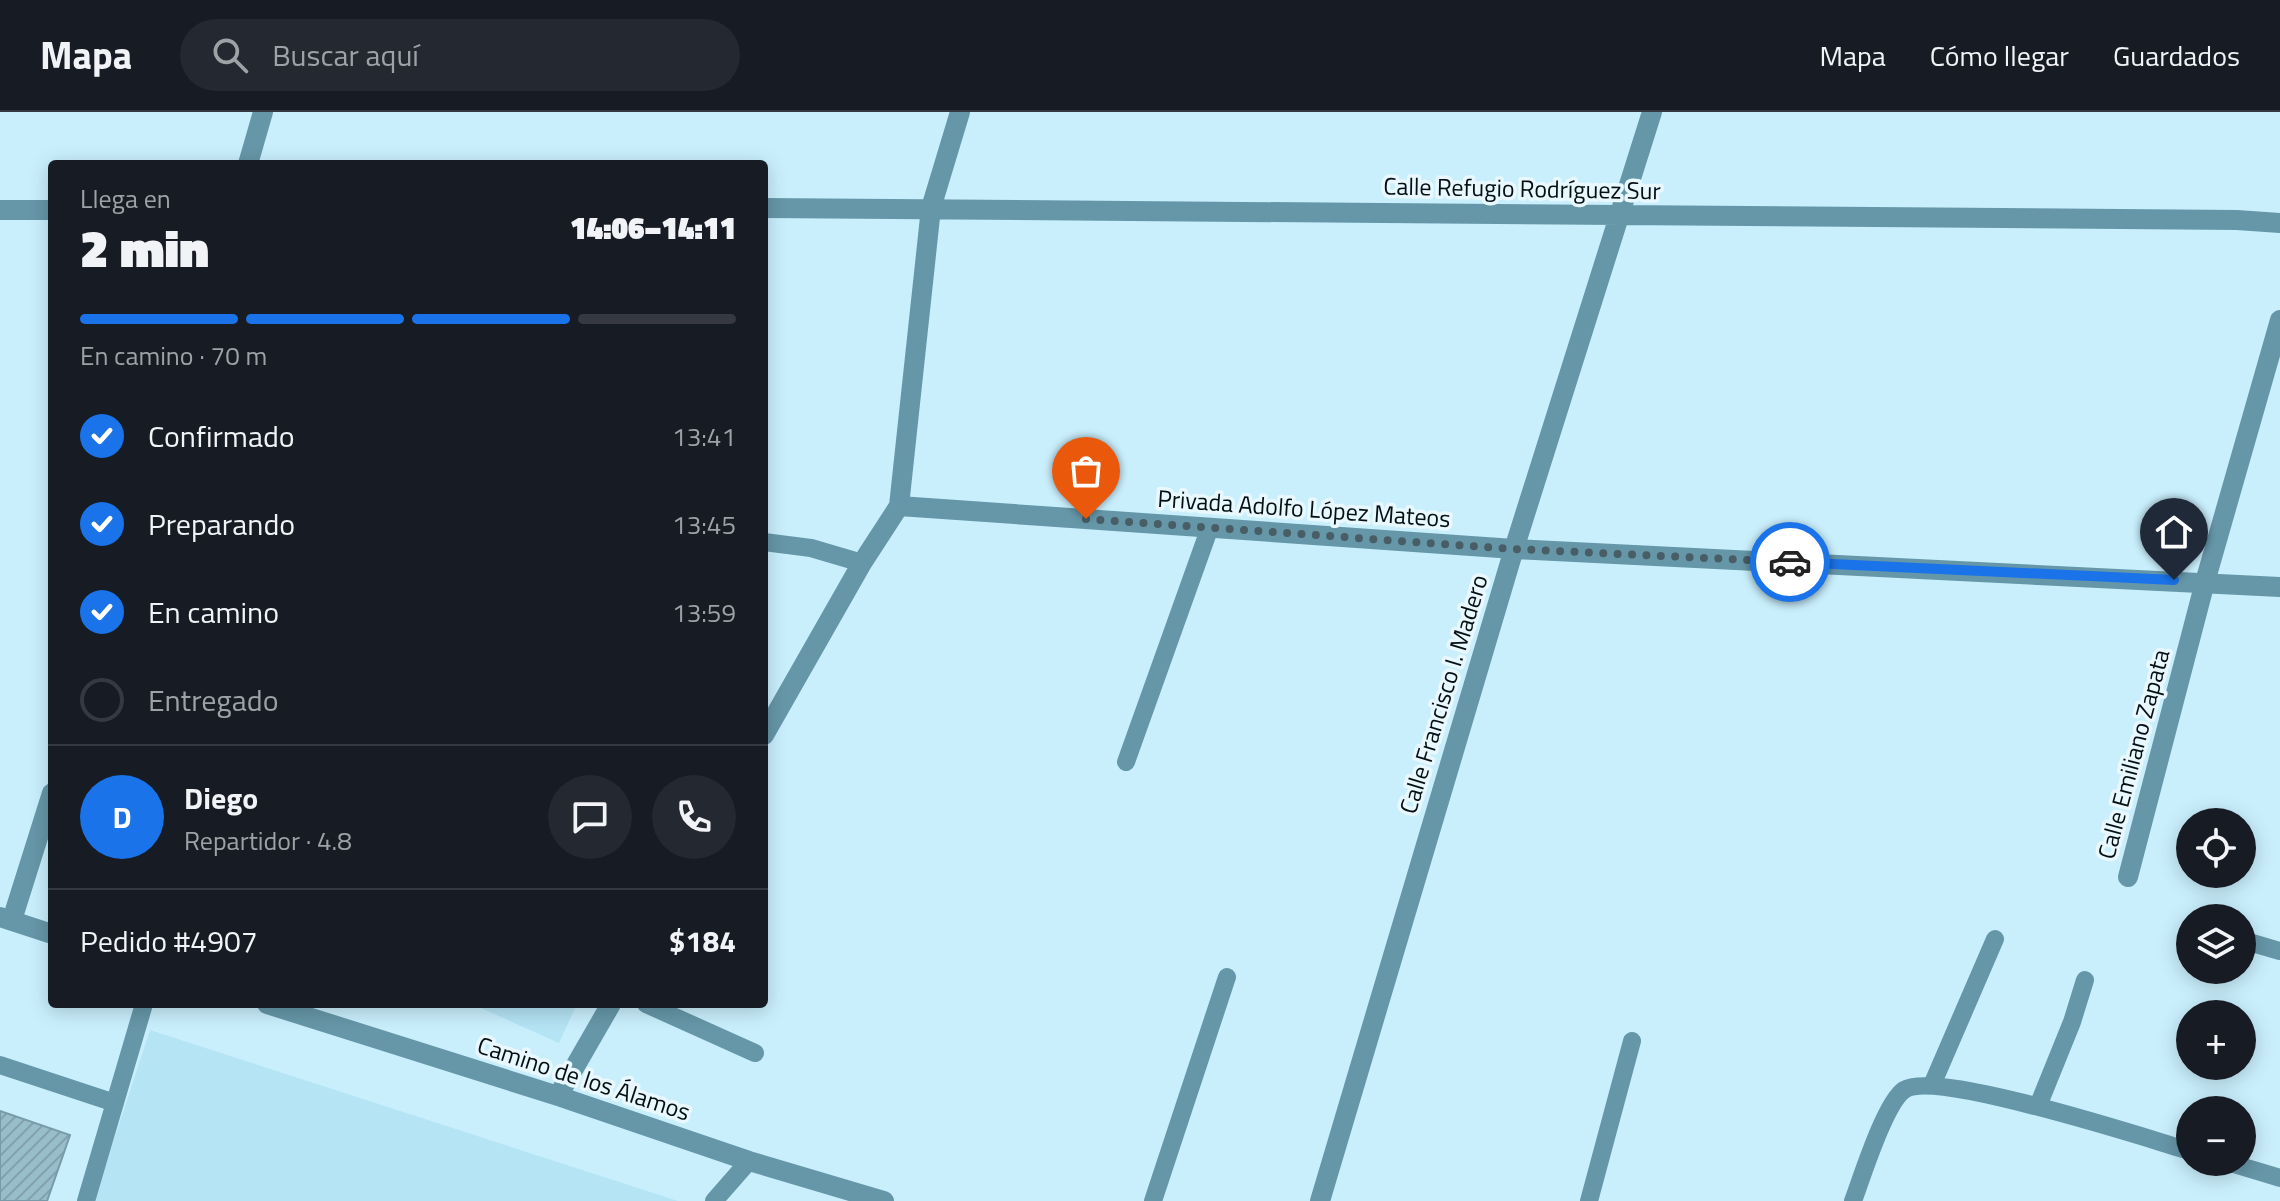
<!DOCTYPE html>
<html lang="es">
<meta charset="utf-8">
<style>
body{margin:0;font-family:"Titillium Web",sans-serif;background:#242831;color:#f1f3f6;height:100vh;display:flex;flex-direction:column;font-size:30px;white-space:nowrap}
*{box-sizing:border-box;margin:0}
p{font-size:26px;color:#9ea1a6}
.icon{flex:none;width:44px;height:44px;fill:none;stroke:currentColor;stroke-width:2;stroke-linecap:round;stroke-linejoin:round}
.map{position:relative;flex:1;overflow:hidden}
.sheet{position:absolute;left:48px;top:48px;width:720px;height:848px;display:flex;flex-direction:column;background:#171b24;border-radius:8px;box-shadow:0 4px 20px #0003}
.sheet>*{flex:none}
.tools{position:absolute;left:2176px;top:696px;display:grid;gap:16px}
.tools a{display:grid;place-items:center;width:80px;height:80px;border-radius:50%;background:#171b24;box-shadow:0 4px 20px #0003;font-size:40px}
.pin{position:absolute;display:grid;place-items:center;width:68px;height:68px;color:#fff;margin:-82px -34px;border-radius:50% 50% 50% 0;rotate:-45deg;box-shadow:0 0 8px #0007}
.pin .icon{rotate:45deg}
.courier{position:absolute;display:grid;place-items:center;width:80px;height:80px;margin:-40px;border:6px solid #1a73e8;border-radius:50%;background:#fff;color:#222;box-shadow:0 2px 10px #0007}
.overview em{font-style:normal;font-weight:800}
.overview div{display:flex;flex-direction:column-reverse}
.overview{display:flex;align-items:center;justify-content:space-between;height:136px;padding:0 32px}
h1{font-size:52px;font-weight:800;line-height:60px}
.bar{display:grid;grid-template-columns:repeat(4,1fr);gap:12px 8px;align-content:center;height:96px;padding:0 32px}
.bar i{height:10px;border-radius:6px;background:#363941}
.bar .current{background:#1a73e8}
.bar p{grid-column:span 4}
.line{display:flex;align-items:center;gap:20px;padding:0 32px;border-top:2px solid #363941}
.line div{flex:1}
.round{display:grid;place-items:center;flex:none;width:84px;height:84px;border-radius:42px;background:#242831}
ol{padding:0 32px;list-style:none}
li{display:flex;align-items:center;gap:24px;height:88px}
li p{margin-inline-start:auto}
li .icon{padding:8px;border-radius:50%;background:#1a73e8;color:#fff;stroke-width:4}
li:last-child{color:#9ea1a6}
li i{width:44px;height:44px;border:4px solid #363941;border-radius:50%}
header{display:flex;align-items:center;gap:48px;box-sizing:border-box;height:112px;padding:0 40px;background:#171b24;border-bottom:2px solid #363941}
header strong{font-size:38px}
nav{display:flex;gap:44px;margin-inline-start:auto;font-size:28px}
.search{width:560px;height:72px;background:#242831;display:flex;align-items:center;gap:20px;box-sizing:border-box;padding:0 28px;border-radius:44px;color:#9ea1a6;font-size:30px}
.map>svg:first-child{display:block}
.built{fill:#b5e4f4}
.building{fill:url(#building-hatch);stroke:#779ba8;stroke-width:2}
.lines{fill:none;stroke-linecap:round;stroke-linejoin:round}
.service{stroke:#6697a8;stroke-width:18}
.minor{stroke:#6697a8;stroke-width:20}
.done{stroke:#485d66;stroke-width:8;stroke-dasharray:0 14.4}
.route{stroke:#1a73e8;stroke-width:10}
.labels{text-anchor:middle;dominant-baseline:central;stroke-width:7;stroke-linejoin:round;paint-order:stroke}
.street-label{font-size:24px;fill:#030f14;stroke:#e9f8fe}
</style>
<header>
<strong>Mapa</strong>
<div class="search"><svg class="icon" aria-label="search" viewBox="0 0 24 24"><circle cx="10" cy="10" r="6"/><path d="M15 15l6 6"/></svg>Buscar aquí</div>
<nav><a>Mapa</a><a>Cómo llegar</a><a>Guardados</a></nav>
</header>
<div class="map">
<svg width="2280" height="1089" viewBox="0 0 2280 1089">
<defs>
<pattern id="building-hatch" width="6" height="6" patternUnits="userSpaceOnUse" patternTransform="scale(2)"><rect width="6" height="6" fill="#99becb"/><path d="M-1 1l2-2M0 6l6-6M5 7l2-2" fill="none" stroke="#82a2ad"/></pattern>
</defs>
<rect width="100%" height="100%" fill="#c9effd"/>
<path class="built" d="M472 892H577L559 931Z
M150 918 678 1089H94Z"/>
<path class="building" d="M0 999 70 1023 47 1089H0Z"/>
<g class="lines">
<path class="service" d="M764 430 811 436 862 451
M1126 650 1210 415
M2242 828 2280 839
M646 892 755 941
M0 953 115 991
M1932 973 1995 827
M2038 994 2072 910 2085 868
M2227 1050 2280 1066
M86 1089 144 892
M714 1089 749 1049
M1153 1089 1227 865
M1589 1089 1632 929
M1853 1089C1862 1065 1885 991 1904 978 1936 957 2145 1026 2190 1039"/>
<path class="minor" d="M248 52 263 0
M764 96 2237 108 2280 111
M0 98H52
M899 394 1514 437 2280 475
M764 623 862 451 899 394 931 96 960 0
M2128 765 2205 470 2280 208
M0 805 52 822
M12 808 52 681
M267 892 558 984 749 1049 884 1089
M558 984 611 892
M1320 1089 1514 437 1652 0"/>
</g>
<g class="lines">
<path class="done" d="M1086 407 1514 437 1790 450"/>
<path class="route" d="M1790 450 2174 468"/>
</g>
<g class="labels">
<g class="street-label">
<text transform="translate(1522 76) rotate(1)">Calle Refugio Rodríguez Sur</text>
<text transform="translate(1304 396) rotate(4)">Privada Adolfo López Mateos</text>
<text transform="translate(1443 582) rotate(-73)">Calle Francisco I. Madero</text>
<text transform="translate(2133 642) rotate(-75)">Calle Emiliano Zapata</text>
<text transform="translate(584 966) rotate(18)">Camino de los Álamos</text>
</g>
</g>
</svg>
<div class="tools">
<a><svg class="icon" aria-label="locate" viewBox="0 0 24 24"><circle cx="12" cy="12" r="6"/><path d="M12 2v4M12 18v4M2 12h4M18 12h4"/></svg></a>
<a><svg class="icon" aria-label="layers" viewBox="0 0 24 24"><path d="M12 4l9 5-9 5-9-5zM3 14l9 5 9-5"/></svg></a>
<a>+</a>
<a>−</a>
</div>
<div class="pin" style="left:1086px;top:407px;background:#ea580c"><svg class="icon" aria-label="bag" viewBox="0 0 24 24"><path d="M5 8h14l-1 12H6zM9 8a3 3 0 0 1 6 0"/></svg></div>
<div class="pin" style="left:2174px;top:468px;background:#1f2937"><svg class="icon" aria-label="home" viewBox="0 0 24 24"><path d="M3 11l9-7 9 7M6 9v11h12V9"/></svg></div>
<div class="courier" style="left:1790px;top:450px"><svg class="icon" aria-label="car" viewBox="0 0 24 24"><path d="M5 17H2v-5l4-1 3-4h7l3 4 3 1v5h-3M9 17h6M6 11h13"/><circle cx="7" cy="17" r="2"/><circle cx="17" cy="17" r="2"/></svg></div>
<section class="sheet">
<div class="overview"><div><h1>2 min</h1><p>Llega en</p></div><em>14:06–14:11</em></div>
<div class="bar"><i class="current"></i><i class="current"></i><i class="current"></i><i></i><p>En camino · 70 m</p></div>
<ol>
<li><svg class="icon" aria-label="check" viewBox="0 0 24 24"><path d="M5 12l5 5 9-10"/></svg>Confirmado<p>13:41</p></li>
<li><svg class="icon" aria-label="check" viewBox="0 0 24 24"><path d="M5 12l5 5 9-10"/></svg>Preparando<p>13:45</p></li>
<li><svg class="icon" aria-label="check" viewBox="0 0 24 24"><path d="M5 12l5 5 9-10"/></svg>En camino<p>13:59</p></li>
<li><i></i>Entregado</li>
</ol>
<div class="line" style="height:144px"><b class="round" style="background:#1a73e8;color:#fff">D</b><div><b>Diego</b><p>Repartidor · 4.8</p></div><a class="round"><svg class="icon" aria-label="chat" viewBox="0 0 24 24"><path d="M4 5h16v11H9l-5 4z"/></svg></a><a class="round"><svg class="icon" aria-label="phone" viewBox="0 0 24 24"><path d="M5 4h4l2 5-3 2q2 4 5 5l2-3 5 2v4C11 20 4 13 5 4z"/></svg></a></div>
<div class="line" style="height:104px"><div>Pedido #4907</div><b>$184</b></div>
</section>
</div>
